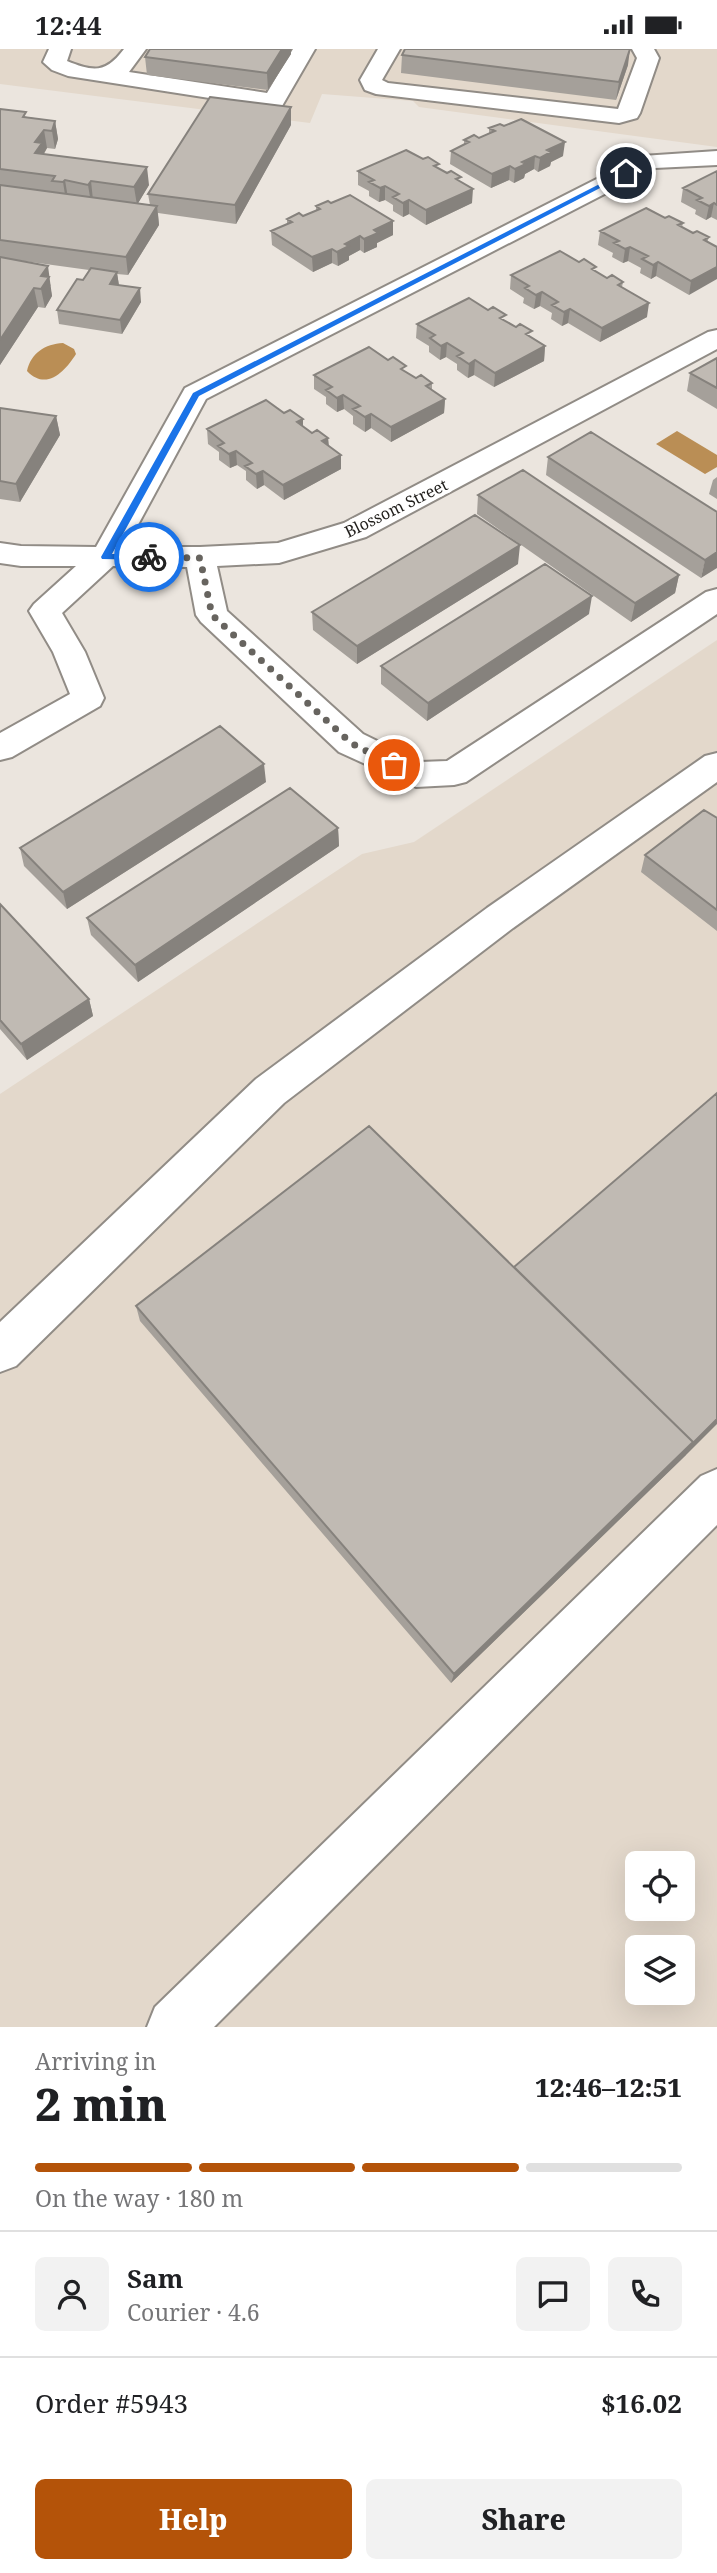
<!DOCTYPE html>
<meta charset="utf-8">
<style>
body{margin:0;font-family:"Noto Serif",serif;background:#f2f2f2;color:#202124;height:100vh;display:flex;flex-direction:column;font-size:26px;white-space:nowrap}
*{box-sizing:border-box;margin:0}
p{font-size:23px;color:#757577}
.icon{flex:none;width:38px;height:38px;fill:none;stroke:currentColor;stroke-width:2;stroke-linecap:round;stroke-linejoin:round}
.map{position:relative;height:1978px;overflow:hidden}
.side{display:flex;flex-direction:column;background:#fff;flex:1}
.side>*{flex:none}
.buttons{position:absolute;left:625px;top:1802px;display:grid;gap:14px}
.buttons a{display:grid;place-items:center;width:70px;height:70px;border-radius:10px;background:#fff;box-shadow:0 7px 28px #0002;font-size:35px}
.pin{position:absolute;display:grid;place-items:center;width:60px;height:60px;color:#fff;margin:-30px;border:4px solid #fff;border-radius:50%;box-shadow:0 2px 7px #0007}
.courier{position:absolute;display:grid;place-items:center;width:70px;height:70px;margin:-35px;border:5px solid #1a73e8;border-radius:50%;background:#fff;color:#222;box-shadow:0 2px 9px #0007}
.overview em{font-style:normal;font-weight:800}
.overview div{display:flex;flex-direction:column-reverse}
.overview{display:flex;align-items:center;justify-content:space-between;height:119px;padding:0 35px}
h1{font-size:46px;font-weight:800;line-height:52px}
.bar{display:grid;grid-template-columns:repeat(4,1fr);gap:10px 7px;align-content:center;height:84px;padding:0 35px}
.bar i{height:9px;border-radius:5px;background:#e0e0e0}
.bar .current{background:#b45309}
.bar p{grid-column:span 4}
.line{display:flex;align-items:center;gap:18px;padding:0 35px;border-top:2px solid #e0e0e0}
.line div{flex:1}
.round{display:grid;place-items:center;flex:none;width:74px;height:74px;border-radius:10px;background:#f2f2f2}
.cta{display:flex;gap:14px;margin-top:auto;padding:14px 35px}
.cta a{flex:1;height:80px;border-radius:10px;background:#b45309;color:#fff;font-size:28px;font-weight:800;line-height:80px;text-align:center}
.cta a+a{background:#f2f2f2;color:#202124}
.status{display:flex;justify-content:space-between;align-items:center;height:49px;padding:0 35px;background:#fff;direction:ltr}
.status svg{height:19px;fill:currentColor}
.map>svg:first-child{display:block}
.built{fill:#e3d8cb;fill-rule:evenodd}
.water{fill:#ba8e55}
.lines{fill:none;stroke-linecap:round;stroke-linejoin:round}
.minor-casing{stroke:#918c86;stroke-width:4}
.minor{fill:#fff;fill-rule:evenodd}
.wall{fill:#a5a09a}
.shaded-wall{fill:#86827d}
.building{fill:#c0bab3;stroke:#86827d;stroke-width:2}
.route{fill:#1a73e8}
.done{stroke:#67645f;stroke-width:7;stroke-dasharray:0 12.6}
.labels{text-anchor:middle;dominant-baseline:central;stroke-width:7;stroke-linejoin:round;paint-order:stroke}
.far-street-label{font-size:16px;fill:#201e1b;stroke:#fff}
</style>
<div class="status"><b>12:44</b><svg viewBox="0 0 49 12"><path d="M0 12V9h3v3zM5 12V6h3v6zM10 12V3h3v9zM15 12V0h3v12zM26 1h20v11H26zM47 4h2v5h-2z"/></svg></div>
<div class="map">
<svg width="717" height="1978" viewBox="0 0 717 1978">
<rect width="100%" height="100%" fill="#ebe5de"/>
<path class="built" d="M0 0H717V98L419 58 413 52 322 45 310 74 0 35Z
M717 591V1978H0V1045L362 805 414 793ZM637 1815H682V1860H637ZM637 1899H682V1944H637Z"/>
<path class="water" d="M63 294 74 300 76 305C66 321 47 343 27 322 31 304 45 295 63 294Z
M677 382 717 406V418L705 425 656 395Z"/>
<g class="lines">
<defs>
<path id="minor" d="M49 0H71L67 12C94 23 106 24 124 0H146L129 23 267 44 293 0H315L282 57 274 59 68 27 52 21 43 13Z
M378 0H400L382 31 388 34 618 60 637 9 632 0H654L659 9 640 64 637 69 619 74 376 45 365 41 360 31Z
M717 102V116L655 119 206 350 126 498H200L278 494 344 474 708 283 717 281V300L366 488 279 514 217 517 227 562 363 685 420 713 447 712 706 543 717 540V565L466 733 454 736 416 738 339 703 201 573 196 566 187 518 113 517 62 564 85 603 104 649 100 657 12 708 0 711V684L70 645 53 603 29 562 34 555 76 517H21L0 514V494L21 497 96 498 185 339 642 107Z
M717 704V733L513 879 284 1054 16 1317 0 1323V1273L256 1030 487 859 705 707Z
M717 1420V1476L214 1978H147L155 1958 701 1427Z"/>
</defs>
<use href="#minor" class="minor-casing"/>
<use href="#minor" class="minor"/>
</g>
<path class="wall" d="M291 5 268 41 147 26 145 8Z
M402 6 628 16 616 51 401 24Z
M0 60 27 68 55 72 58 90 55 100 47 99 44 105 149 136 138 154 150 156 148 145 291 76 236 175 158 164 159 176 128 226 117 225 119 236 141 253 122 285 59 275 57 261 83 231 89 221 9 210 51 236 50 237 52 247 45 259 38 258 0 316Z
M489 79 563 107 551 113 550 117 538 123 534 120 525 125 524 129 514 134 509 131 491 139 450 115 451 102 464 96V91L479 89 489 84Z
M438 120 461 133 472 154 426 176 409 165 403 168 393 162V156L385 151 379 153 369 147V142L358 136V122Z
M717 122V171L711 168 706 171 695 165 696 161 681 153 683 139Z
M316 157 393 186 377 194V198L364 204 360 201 349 207V211L338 217 332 214 313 223 272 196 271 182 287 175V170L303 167 316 162Z
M665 169 683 174 682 178 693 184 709 188 689 246 656 227 651 230 640 224 641 219 628 212 623 214 612 208 613 204 598 196 600 182Z
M596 223 607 229 623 233 622 238 647 268 600 293 568 274 562 277 551 270 552 264 540 257 534 260 523 254 524 249 510 240 511 226Z
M488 261 545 297 544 312 494 338 474 326 468 329 457 321V315L446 308 440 311 429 303V297L416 289 417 275Z
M717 309V360L687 342 690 324Z
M406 323 416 329 432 334V341L445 350 444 364 391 393 371 379 365 383 353 375V367L344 360 337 363 326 355V348L314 340V326Z
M0 359 56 367 60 386 20 453 0 450Z
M284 364 303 370V378L312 384 328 389 329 397 341 406V420L284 451 264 436 257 440 246 431V422L237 416 230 419 219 411V403L208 395 207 380Z
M548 408 717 463 701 529 546 426Z
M717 428V450L709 445 713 431Z
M478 446 679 526 675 544 631 573 477 465Z
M518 515 357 615 313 581 312 563Z
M589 565 427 672 381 635V617Z
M266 733 67 860 24 817 20 799Z
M717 769V882L641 823 645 806Z
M338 779 339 797 138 933 91 886 87 869Z
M0 855 89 950 93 967 27 1011 0 980Z
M136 1257 686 1406 451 1634 140 1272Z"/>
<path class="shaded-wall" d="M282 0H291V5L268 41 267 24Z
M630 0 628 16 616 51 619 33Z
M291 58V76L236 175 235 156Z
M55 72 58 90 55 100 52 82Z
M44 81 47 99 44 104 45 113 35 104V93Z
M565 93 563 107 551 113 550 117 538 123 540 109 547 101Z
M535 107 534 120 525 125 524 129 514 134 515 120 522 113Z
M510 117 509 131 491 139 492 125Z
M147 118 149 136 137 156 134 138Z
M65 131 68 149 66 152 63 133Z
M91 132 93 151 91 154 88 136Z
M385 137V151L379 153 380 139Z
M473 140 472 154 426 176V161Z
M409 151V165L403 168V154Z
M714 154 711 168 706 171 709 157Z
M157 157 159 176 128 226 126 208Z
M393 172V186L377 194V198L364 204V190L374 181Z
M360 187V201L349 207V211L338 217 337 203 345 195Z
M630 198 628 212 623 214 625 200Z
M332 200V214L313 223 312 208Z
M658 213 656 227 651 230 653 216Z
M48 217 52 247 45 259 41 240V227Z
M717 218V230L689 246 691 232Z
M117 223 119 237 110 235Z
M34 239 38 258 0 316V291Z
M140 239 141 253 122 285 120 271Z
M542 243 540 257 534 260 536 246Z
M649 254 647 268 600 293 602 279Z
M570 260 568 274 562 277 564 263Z
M447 294 446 308 440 311 441 297Z
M545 297 544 312 494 338 495 324Z
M475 311 474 326 468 329 469 315Z
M343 346 344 360 337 363V349Z
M445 350 444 364 391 393V378Z
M371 365V379L365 383V368Z
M56 367 60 386 20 453 16 435Z
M303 370V384L297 373Z
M328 389 329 403 322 392Z
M236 402 237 416 230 419 229 405Z
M341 406V420L284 451 283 436Z
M263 422 264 436 257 440 256 425Z
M520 496 518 515 357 615V597Z
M717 503V519L701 529 705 511Z
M679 526 675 544 631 573 635 554Z
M592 547 589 565 427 672 428 654Z
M264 715 266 733 67 860 63 843Z
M338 779 339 797 138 933 135 916Z
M89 950 93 967 27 1011 21 995Z
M717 1370V1375L686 1406 451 1634 454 1625Z"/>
<path class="building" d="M150 0H282L267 24 145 8Z
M405 0H630L619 33 402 6Z
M210 48 291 58 235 156 148 145Z
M0 60 26 63 23 68 55 72 52 82 44 81 35 93 42 94 35 104 147 118 134 138 91 132 88 136 65 131 63 133 52 132 55 127 0 120Z
M521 70 565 93 547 101 551 103 540 109 535 107 522 113 526 115 515 120 510 117 492 125 451 102 469 93 464 91 474 86 479 89 495 82 489 79 500 75 504 77Z
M406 101 423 110 428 108 439 115 434 117 447 124 451 122 461 128 456 130 473 140 426 161 409 151 403 154 393 148 399 145 385 137 380 139 369 133 374 131 358 122Z
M717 122V156L714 154 709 157 697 151 702 149 683 139Z
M0 136 157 157 126 208 0 191Z
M350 146 393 172 374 181 378 184 364 190 360 187 345 195 349 197 337 203 332 200 312 208 271 182 292 173 287 170 299 164 303 167 320 160 316 157 328 152 331 154Z
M646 159 665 169 669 167 683 174 678 176 693 184 697 182 709 188 704 191 717 198V218L691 232 658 213 653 216 642 210 648 207 630 198 625 200 614 194 619 192 600 182Z
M560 202 579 213 584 210 596 218 592 220 607 229 612 226 623 233 618 236 649 254 602 279 570 260 564 263 552 256 558 253 542 243 536 246 525 239 529 237 511 226Z
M0 208 48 217 41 227 49 228 41 240 34 239 0 291Z
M91 219 117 223 110 235 140 239 120 271 57 261 77 230 83 231Z
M469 249 488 261 493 258 506 266 500 269 516 278 520 275 532 282 526 285 545 297 495 324 475 311 469 315 457 307 463 304 447 294 441 297 430 289 435 286 417 275Z
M369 298 388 311 393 308 406 317 401 320 416 329 421 326 432 334 426 337 445 350 391 378 371 365 365 368 353 360 360 357 343 346 337 349 326 341 332 338 314 326Z
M717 309V339L690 324Z
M266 351 284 364 290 361 303 370 297 373 312 384 317 381 328 389 322 392 341 406 283 436 263 422 256 425 245 417 252 414 236 402 229 405 218 397 224 394 207 380Z
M0 359 56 367 16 435 0 432Z
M591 383 717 463V503L705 511 548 408Z
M523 421 679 526 635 554 478 446Z
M475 466 520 496 357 597 312 563Z
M545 515 592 547 428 654 381 617Z
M220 677 264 715 63 843 20 799Z
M290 739 338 779 135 916 87 869Z
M704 761 717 769V861L645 806Z
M0 855 89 950 21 995 0 971Z
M717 1044V1370L692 1395 693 1393 514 1218Z
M369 1077 693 1393 454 1625 136 1257Z"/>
<path class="route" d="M623 123 629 124 199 347 112 505H149L154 508 149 511 102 510 101 508 193 344Z"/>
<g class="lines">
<path class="done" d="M149 508 200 509 212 566 351 694 394 716"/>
</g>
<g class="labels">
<g class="far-street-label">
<text transform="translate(396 459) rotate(-26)">Blossom Street</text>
</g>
</g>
</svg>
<div class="buttons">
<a><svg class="icon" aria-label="locate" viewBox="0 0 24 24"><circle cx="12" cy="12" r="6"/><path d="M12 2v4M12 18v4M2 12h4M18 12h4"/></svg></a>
<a><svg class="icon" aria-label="layers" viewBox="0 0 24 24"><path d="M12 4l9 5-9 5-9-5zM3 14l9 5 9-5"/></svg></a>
</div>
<div class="pin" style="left:394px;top:716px;background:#ea580c"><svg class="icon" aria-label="bag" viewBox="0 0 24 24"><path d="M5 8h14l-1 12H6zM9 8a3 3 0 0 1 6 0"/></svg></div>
<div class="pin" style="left:626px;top:124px;background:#1f2937"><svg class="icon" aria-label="home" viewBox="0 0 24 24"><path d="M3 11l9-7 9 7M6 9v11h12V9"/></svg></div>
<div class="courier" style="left:149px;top:508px"><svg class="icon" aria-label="bike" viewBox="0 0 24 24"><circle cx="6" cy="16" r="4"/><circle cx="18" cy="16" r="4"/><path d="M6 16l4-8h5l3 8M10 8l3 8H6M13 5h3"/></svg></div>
</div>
<section class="side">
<div class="overview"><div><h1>2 min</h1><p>Arriving in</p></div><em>12:46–12:51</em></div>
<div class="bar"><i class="current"></i><i class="current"></i><i class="current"></i><i></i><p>On the way · 180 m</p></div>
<div class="line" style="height:126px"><a class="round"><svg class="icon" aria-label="person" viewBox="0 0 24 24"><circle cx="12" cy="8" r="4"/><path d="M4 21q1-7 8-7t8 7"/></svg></a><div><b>Sam</b><p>Courier · 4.6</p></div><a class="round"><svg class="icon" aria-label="chat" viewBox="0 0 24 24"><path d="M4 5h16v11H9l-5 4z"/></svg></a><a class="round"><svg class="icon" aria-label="phone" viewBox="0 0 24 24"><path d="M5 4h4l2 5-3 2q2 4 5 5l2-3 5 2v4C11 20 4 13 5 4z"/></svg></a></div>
<div class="line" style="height:91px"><div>Order #5943</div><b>$16.02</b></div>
<div class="cta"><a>Help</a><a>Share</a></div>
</section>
